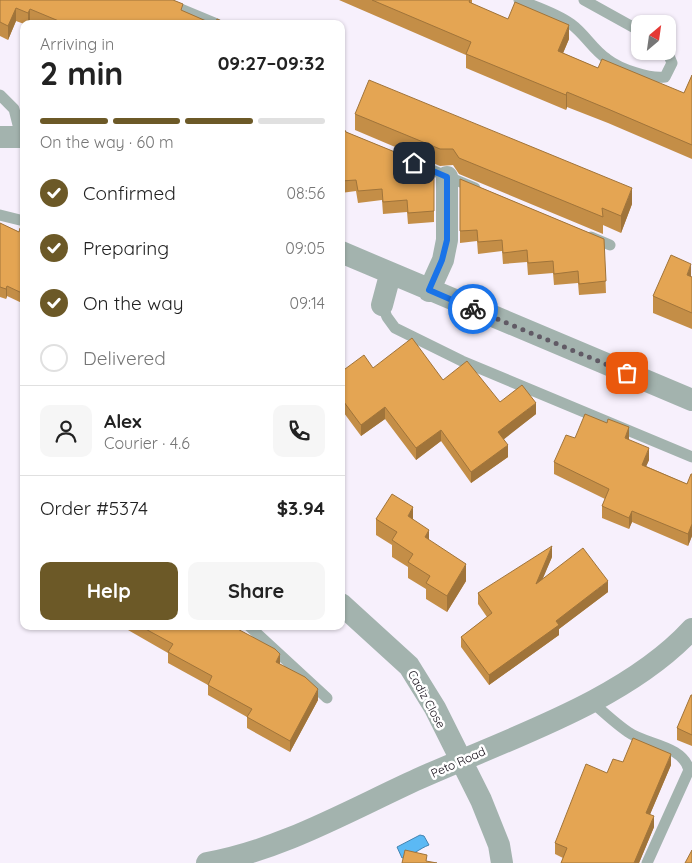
<!DOCTYPE html>
<meta charset="utf-8">
<style>
body{margin:0;font-family:Quicksand,sans-serif;background:#f6f6f6;color:#222;height:100vh;display:flex;flex-direction:column;font-size:19px;white-space:nowrap}
*{box-sizing:border-box;margin:0}
p{font-size:16px;color:#767676}
.icon{flex:none;width:28px;height:28px;fill:none;stroke:currentColor;stroke-width:2;stroke-linecap:round;stroke-linejoin:round}
.map{position:relative;flex:1;overflow:hidden}
.panel{position:absolute;left:20px;top:20px;width:325px;height:610px;display:flex;flex-direction:column;background:#fff;border-radius:10px;box-shadow:0 1px 4px #0004}
.panel>*{flex:none}
.needle{width:32px;rotate:29deg}
.fabs{position:absolute;left:631px;top:15px;display:grid;gap:10px}
.fabs a{display:grid;place-items:center;width:45px;height:45px;border-radius:10px;background:#fff;box-shadow:0 1px 4px #0004;font-size:25px}
.pin{position:absolute;display:grid;place-items:center;width:42px;height:42px;color:#fff;margin:-21px;border-radius:10px;box-shadow:0 2px 8px #0006}
.courier{position:absolute;display:grid;place-items:center;width:50px;height:50px;margin:-25px;border:4px solid #1a73e8;border-radius:50%;background:#fff;color:#222;box-shadow:0 1px 6px #0007}
.overview em{font-style:normal;font-weight:700}
.overview div{display:flex;flex-direction:column-reverse}
.overview{display:flex;align-items:center;justify-content:space-between;height:85px;padding:0 20px}
h1{font-size:32px;font-weight:700;line-height:38px}
.bar{display:grid;grid-template-columns:repeat(4,1fr);gap:8px 5px;align-content:center;height:60px;padding:0 20px}
.bar i{height:6px;border-radius:4px;background:#e0e0e0}
.bar .on{background:#6c5927}
.bar p{grid-column:span 4}
.line{display:flex;align-items:center;gap:12px;padding:0 20px;border-top:1px solid #e0e0e0}
.line div{flex:1}
.round{display:grid;place-items:center;flex:none;width:52px;height:52px;border-radius:10px;background:#f6f6f6}
ol{padding:0 20px;list-style:none}
li{display:flex;align-items:center;gap:15px;height:55px}
li p{margin-inline-start:auto}
li .icon{padding:5px;border-radius:50%;background:#6c5927;color:#fff;stroke-width:4}
li:last-child{color:#767676}
li i{width:28px;height:28px;border:2px solid #e0e0e0;border-radius:50%}
.cta{display:flex;gap:10px;margin-top:auto;padding:10px 20px}
.cta a{flex:1;height:58px;border-radius:10px;background:#6c5927;color:#fff;font-size:20px;font-weight:700;line-height:58px;text-align:center}
.cta a+a{background:#f6f6f6;color:#222}
.map>svg:first-child{display:block}
.water{fill:#5bb9f4;stroke:#4484b1}
.lines{fill:none;stroke-linecap:round;stroke-linejoin:round}
.lane{stroke:#a3b3ae;stroke-width:11}
.street{stroke:#a3b3ae;stroke-width:22}
.wall{fill:#c48e47}
.shaded-wall{fill:#a0743a}
.building{fill:#e4a553;stroke:#a0743a}
.done{stroke:#615a65;stroke-width:5;stroke-dasharray:0 9}
.route{stroke:#1a73e8;stroke-width:6}
.labels{text-anchor:middle;dominant-baseline:central;stroke-width:5;stroke-linejoin:round;paint-order:stroke}
.street-label{font-size:12px;fill:#100a14;stroke:#fff}
</style>
<div class="map">
<svg width="692" height="863" viewBox="0 0 692 863">
<rect width="100%" height="100%" fill="#f7f0fc"/>
<path class="water" d="M420 835 424 836 429 845C420 848 411 857 402 858L397 847Z"/>
<g class="lines">
<path class="lane" d="M159 0 217 24
M519 0C536 7 556 13 571 24 585 34 593 50 607 59 620 69 649 79 665 77L672 63 667 51
M584 0 640 31
M0 95 14 109 21 137
M420 165 475 188
M0 215 24 221
M591 237 610 245
M382 305 387 317 395 328 462 361 692 457
M249 626 327 698
M591 701C603 712 615 723 628 732 646 745 683 745 689 770L647 863"/>
<path class="street" d="M0 137H24
M341 252 692 400
M429 291 443 260 447 240V177
M382 305 390 275
M341 604 409 666 435 708 481 800 499 845 502 863
M207 863C281 850 350 810 418 779 507 739 626 701 692 629"/>
</g>
<path class="wall" d="M0 0 183 11 213 24H34L30 22V24H24L16 21 8 40 0 36Z
M339 0H472V4L508 19 569 39 563 53 598 68 684 93 692 75V159L608 123 567 107 566 110 466 68V55Z
M355 114 632 204 621 233 603 225V234L459 174 453 165 440 166 355 130Z
M341 124 346 132 434 168V222L408 224 407 212 383 214 382 200 358 203 356 191 341 193Z
M460 179 604 239 606 293 579 295 578 283 554 285 553 273 528 275 527 262 503 264 502 251 478 254 477 241 460 243Z
M0 223 19 232 24 229V304L7 296 6 299 0 297Z
M691 277H692V329L653 313V296Z
M341 372 443 380 500 402 536 414 503 439 508 457 471 483 441 441 416 460 385 419 361 436 341 409Z
M575 438 629 439V440L649 460 646 466 687 484 692 474V536L688 546 632 522 629 529 602 518V506L605 499 554 474V462Z
M376 519 413 520 429 540 466 581 447 612 426 599V589L408 578V567L392 557V545L376 535Z
M552 557 542 579 608 592 559 629V635L489 685 461 647V637L487 617 478 604V593Z
M128 626H232L280 664 318 700 290 752 247 728V717L208 695V685L168 663V653L128 630Z
M692 695V746L677 740V728Z
M623 762 671 765 650 814 654 827 639 863H561L563 858 555 854V843Z"/>
<path class="shaded-wall" d="M16 8V21L8 40V26Z
M30 9V24H28V13Z
M569 25V39L558 65V51Z
M567 92V107L566 110V95Z
M632 188V204L621 233V216Z
M691 264V281L687 275Z
M7 286V296L6 299V289Z
M536 403V414L498 444V432Z
M385 407V419L361 436V425Z
M629 427V439L625 449V438Z
M441 430V441L416 460V448Z
M508 445V457L471 483V472Z
M649 448V460L642 476V465Z
M413 507V524L408 516Z
M632 511V522L629 529V518Z
M692 524V536L688 546V534Z
M429 530V546L425 537Z
M552 546V557L536 595V584Z
M466 564V581L447 612V596Z
M608 581V592L559 629V635L489 685V675L556 621Z
M280 654V665L276 662Z
M318 689V700L290 752V741Z
M671 754V765L646 824V813Z
M654 816V827L639 863H634Z"/>
<path class="building" d="M0 0H173L183 4 181 10 213 24H66L30 9 28 13 16 8 8 26 0 22Z
M372 0H470L469 2 508 19 515 2 569 25 558 51 598 68 602 59 684 93 692 75V145L608 109 567 92 566 95 466 54 471 42Z
M217 19 229 24H215Z
M369 80 632 188 621 216 602 208 603 217 459 158 453 149H440L355 114Z
M341 124 346 132 434 168V211L408 213 407 200 383 202 382 189 358 191 356 180 341 181Z
M460 179 604 239 606 281 579 284 578 271 554 274 553 261 528 263 527 250 503 253 502 240 478 242 477 230 460 231Z
M0 223 19 232 20 228 24 229V294L7 286 6 289 0 287Z
M671 255 691 264 687 275 692 277V313L653 296Z
M412 338 443 380 467 361 500 402 522 385 536 403 498 432 508 445 471 472 441 430 416 448 385 407 361 425 341 398V372L364 355 373 368Z
M585 414 607 423 608 419 629 427 625 438 649 448 642 465 687 484 691 474H692V524L688 534 632 511 629 518 602 506 609 489 554 462 566 435 575 438Z
M392 494 413 507 408 516 429 530 425 537 466 564 447 596 426 583 430 576 408 562 413 554 392 540 397 532 376 519Z
M552 546 536 584 583 548 608 581 556 621 559 625 489 675 461 637 492 613 478 593Z
M140 626H232L275 649 280 654 276 662 305 677 318 689 290 741 247 717 252 709 208 685 212 676 168 652 173 644Z
M691 695H692V735L677 728Z
M633 738 671 754 646 813 654 816 634 863H561L567 848 555 843 586 764 607 773 613 759 623 762Z
M405 850 427 855 426 861 437 863H402Z
M692 850V863H685Z"/>
<g class="lines">
<path class="done" d="M473 309 627 373"/>
<path class="route" d="M414 163 447 177V240L442 260 429 290 473 309"/>
</g>
<g class="labels">
<g class="street-label">
<text transform="translate(427 699) rotate(61)">Cadiz Close</text>
<text transform="translate(458 762) rotate(-24)">Peto Road</text>
</g>
</g>
</svg>
<div class="fabs">
<a><svg class="needle" viewBox="-14 -14 28 28"><path d="M0-13l5 13h-10z" fill="#e53935"/><path d="M0 13l5-13h-10z" fill="#767676"/></svg></a>
</div>
<div class="pin" style="left:627px;top:373px;background:#ea580c"><svg class="icon" aria-label="bag" viewBox="0 0 24 24"><path d="M5 8h14l-1 12H6zM9 8a3 3 0 0 1 6 0"/></svg></div>
<div class="pin" style="left:414px;top:163px;background:#1f2937"><svg class="icon" aria-label="home" viewBox="0 0 24 24"><path d="M3 11l9-7 9 7M6 9v11h12V9"/></svg></div>
<div class="courier" style="left:473px;top:309px"><svg class="icon" aria-label="bike" viewBox="0 0 24 24"><circle cx="6" cy="16" r="4"/><circle cx="18" cy="16" r="4"/><path d="M6 16l4-8h5l3 8M10 8l3 8H6M13 5h3"/></svg></div>
<section class="panel">
<div class="overview"><div><h1>2 min</h1><p>Arriving in</p></div><em>09:27–09:32</em></div>
<div class="bar"><i class="on"></i><i class="on"></i><i class="on"></i><i></i><p>On the way · 60 m</p></div>
<ol>
<li><svg class="icon" aria-label="check" viewBox="0 0 24 24"><path d="M5 12l5 5 9-10"/></svg>Confirmed<p>08:56</p></li>
<li><svg class="icon" aria-label="check" viewBox="0 0 24 24"><path d="M5 12l5 5 9-10"/></svg>Preparing<p>09:05</p></li>
<li><svg class="icon" aria-label="check" viewBox="0 0 24 24"><path d="M5 12l5 5 9-10"/></svg>On the way<p>09:14</p></li>
<li><i></i>Delivered</li>
</ol>
<div class="line" style="height:90px"><a class="round"><svg class="icon" aria-label="person" viewBox="0 0 24 24"><circle cx="12" cy="8" r="4"/><path d="M4 21q1-7 8-7t8 7"/></svg></a><div><b>Alex</b><p>Courier · 4.6</p></div><a class="round"><svg class="icon" aria-label="phone" viewBox="0 0 24 24"><path d="M5 4h4l2 5-3 2q2 4 5 5l2-3 5 2v4C11 20 4 13 5 4z"/></svg></a></div>
<div class="line" style="height:65px"><div>Order #5374</div><b>$3.94</b></div>
<div class="cta"><a>Help</a><a>Share</a></div>
</section>
</div>
